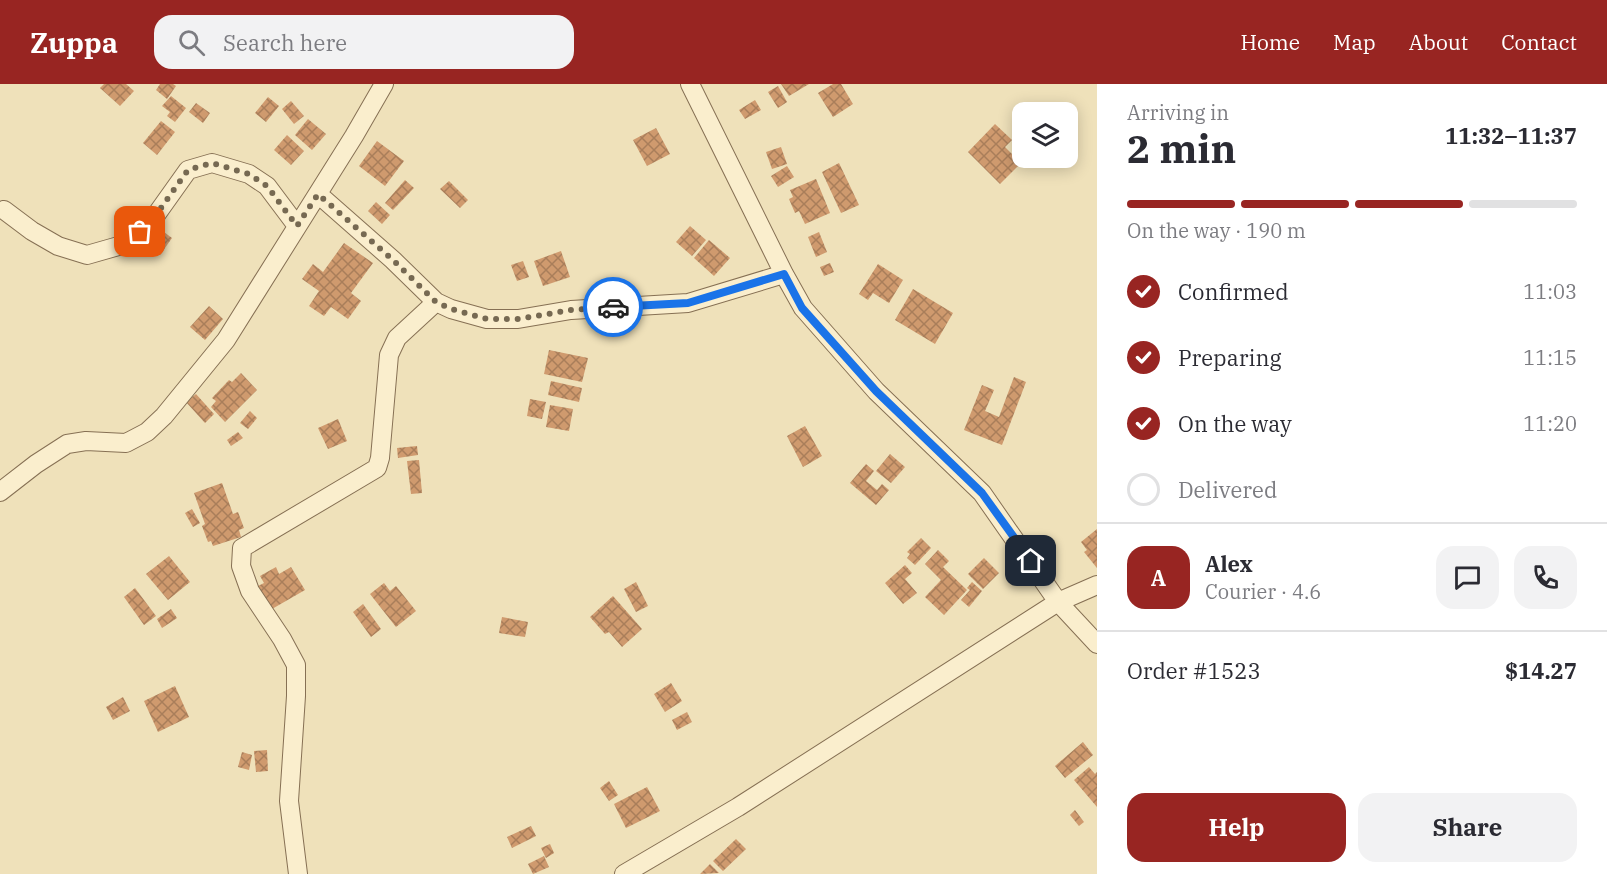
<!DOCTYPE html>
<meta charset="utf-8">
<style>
body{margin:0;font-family:"IBM Plex Serif",serif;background:#f2f2f3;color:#2b2b33;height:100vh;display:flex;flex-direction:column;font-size:22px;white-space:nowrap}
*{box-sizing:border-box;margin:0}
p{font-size:20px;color:#7c7c81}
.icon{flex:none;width:33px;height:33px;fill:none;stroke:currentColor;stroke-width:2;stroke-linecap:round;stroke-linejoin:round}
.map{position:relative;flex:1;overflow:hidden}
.details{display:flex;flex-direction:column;background:#fff;width:510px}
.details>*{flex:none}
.fabs{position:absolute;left:1012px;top:18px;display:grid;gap:12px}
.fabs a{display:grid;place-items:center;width:66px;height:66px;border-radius:12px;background:#fff;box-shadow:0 3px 15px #0003;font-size:30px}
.pin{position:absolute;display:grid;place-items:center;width:51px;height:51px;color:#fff;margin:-26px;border-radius:12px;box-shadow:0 3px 9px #0006}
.courier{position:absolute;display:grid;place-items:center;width:60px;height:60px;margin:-30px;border:4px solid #1a73e8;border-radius:50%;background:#fff;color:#222;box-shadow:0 2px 8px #0007}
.head em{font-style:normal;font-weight:800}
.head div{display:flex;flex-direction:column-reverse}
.head{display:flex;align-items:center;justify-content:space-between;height:102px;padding:0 30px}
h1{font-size:39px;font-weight:800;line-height:45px}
.bar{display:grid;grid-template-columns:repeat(4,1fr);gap:9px 6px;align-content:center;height:72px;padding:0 30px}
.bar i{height:8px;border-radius:4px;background:#e1e1e2}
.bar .on{background:#982522}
.bar p{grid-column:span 4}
.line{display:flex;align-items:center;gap:15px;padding:0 30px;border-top:2px solid #e1e1e2}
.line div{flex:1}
.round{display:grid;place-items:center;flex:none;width:63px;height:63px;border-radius:18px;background:#f2f2f3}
ol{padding:0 30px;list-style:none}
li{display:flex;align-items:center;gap:18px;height:66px}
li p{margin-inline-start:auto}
li .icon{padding:6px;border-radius:50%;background:#982522;color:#fff;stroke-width:4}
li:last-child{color:#7c7c81}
li i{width:33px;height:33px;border:3px solid #e1e1e2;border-radius:50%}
.cta{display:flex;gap:12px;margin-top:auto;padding:12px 30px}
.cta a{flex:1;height:69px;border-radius:18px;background:#982522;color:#fff;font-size:24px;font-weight:800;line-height:69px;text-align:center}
.cta a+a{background:#f2f2f3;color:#2b2b33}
header{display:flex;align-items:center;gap:36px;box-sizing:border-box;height:84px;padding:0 30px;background:#982522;color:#fff}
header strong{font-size:28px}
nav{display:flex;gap:33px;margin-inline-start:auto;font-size:21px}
.search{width:420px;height:54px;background:#f2f2f3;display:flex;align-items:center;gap:15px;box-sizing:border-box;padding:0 21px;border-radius:18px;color:#7c7c81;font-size:22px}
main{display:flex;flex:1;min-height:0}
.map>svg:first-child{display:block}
.building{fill:url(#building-cross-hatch)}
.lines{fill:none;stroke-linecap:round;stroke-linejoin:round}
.street-casing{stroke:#867054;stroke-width:20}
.street{stroke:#faeecd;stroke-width:18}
.done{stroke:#766952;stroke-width:6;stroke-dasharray:0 10.8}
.route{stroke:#1a73e8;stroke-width:8}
</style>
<header>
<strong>Zuppa</strong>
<div class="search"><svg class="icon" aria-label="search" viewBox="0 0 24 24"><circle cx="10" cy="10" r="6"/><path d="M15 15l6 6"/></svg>Search here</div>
<nav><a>Home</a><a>Map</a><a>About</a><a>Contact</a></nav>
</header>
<main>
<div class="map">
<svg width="1097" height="790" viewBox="0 0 1097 790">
<defs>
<pattern id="building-cross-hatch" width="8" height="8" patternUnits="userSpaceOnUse" patternTransform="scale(1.5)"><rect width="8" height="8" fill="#cf9a6e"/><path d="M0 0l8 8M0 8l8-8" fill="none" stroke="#a97e5a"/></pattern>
</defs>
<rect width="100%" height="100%" fill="#efe1ba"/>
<path class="building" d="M104 0H126L134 7 120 22 100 4Z
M160 0H173L176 2 167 15 156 6Z
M781 0H809L789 12Z
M833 0H841L853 20 833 33 818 9Z
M778 2 787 18 778 24 768 8Z
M171 12 186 24 175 38 167 32 170 28 162 22Z
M268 13 279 22 266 38 255 29Z
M755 16 761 26 745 35 739 26Z
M291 17 304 32 294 40 282 25Z
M196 19 210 29 203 39 189 28Z
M308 35 326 50 312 66 295 51Z
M161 37 175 48 157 71 143 59Z
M995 40 1012 56 1005 63 1021 79 1000 100 968 68Z
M656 44 670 70 647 82 633 56Z
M287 51 304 67 291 81 274 66Z
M377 57 404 77 385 102 359 82Z
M781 63 787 80 772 85 766 68Z
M839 79 859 121 841 129 822 88Z
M787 82 794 93 778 103 771 92Z
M816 95 830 129 805 140 799 127 795 129 789 115 793 113 790 106Z
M405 96 414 104 393 126 385 119Z
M449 97 468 116 460 124 440 105Z
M376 118 390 131 382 140 368 127Z
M690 142 706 156 692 172 676 158Z
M160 145 172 154 160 171 148 162Z
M819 148 827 168 816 173 808 153Z
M709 156 730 174 714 192 694 174Z
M344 159 373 179 351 209 361 217 348 235 331 223 324 232 309 222 319 207 302 195 313 180 323 188Z
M561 167 570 193 543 202 534 177Z
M523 177 529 193 517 197 511 181Z
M830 179 834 188 824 192 820 183Z
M878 180 903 196 889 219 873 209 868 216 859 210Z
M913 205 953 229 935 260 895 236Z
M209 222 223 235 205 256 190 243Z
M549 266 588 274 582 298 544 290Z
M241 289 257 306 225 338 211 323 216 317 212 314 229 296 232 298Z
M1014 293 1026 298 1002 361 964 346 982 301 994 306 985 327 999 333Z
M551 297 582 304 579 318 548 311Z
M196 310 214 330 205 339 186 318Z
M530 315 546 318 542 335 527 332Z
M550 321 573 325 569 347 546 343Z
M250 327 257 334 248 345 240 339Z
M338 335 347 357 328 365 318 344Z
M805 342 822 372 803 383 787 352Z
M238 348 243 354 231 362 227 356Z
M417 362 418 371 398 374 397 364Z
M890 370 905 383 891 399 876 387Z
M419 376 422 409 411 410 407 377Z
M866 380 874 387 866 397 877 406 882 400 889 406 876 421 850 399Z
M222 399 233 430 238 428 244 444 239 446 241 453 213 462 211 457 208 458 202 442 205 440 194 409Z
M192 425 200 439 193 443 185 429Z
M1097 445V484L1084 468 1087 466 1081 458Z
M921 454 931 464 915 481 907 474 910 470 907 468Z
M938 466 949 477 943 483 967 506 944 531 925 513 941 496 925 480Z
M169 472 190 498 168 516 146 490Z
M984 474 999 489 983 505 968 490Z
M905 481 912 489 905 495 917 509 903 520 885 499Z
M276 483 279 490 291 483 305 506 272 525 258 502 264 499 260 492Z
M636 498 648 522 636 528 624 505Z
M972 498 982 507 969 523 961 516 970 506 967 504Z
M384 499 390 507 396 502 416 527 396 543 370 510Z
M135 504 156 532 144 541 124 513Z
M613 512 642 545 622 563 609 548 605 550 590 533Z
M363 520 381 545 371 553 353 528Z
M171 525 177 534 162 544 157 535Z
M502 533 528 538 525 553 499 549Z
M671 599 682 617 665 628 654 610Z
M175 602 189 633 158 648 144 617Z
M123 613 130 627 113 636 106 623Z
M687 628 692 638 677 646 672 636Z
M1083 658 1093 671 1065 694 1055 682Z
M267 666 268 687 256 688 254 667Z
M242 668 252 671 249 686 238 683Z
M1089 683 1095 690 1097 688V723L1074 696Z
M609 697 618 711 609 717 600 704Z
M647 703 660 727 626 744 614 720Z
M1075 726 1084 738 1079 742 1070 731Z
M531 742 536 752 512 764 507 753Z
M736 755 746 765 723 787 713 777Z
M550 760 554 769 546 774 541 764Z
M544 772 549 783 533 790 528 780Z
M710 780 719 789 700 790Z"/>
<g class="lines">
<defs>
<path id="street" d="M690 0 784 190 803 224 876 307 982 409 1058 518 1097 560
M318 110 393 176 436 218
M4 126 32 147 58 162 87 171 129 159 151 138 188 86 212 79 249 90 267 102 297 142
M0 408 36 380 67 360 86 357 126 359 147 348 164 332 226 256 354 52 384 0
M298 790 289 717 296 612V581L282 555 250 507 241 482 242 464 377 384 380 374 389 271 397 254 436 218 451 225 487 235H518L571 226 688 219 784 190
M624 790 738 723 1058 518 1097 501"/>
</defs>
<use href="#street" class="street-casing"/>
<use href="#street" class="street"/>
</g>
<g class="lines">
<path class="done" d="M140 148 151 138 188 86 212 79 249 90 267 102 297 142 318 110 393 176 436 218 451 225 487 235H518L571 226 613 223"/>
<path class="route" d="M613 223 688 219 784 190 802 224 876 307 982 409 1031 477"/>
</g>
</svg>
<div class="fabs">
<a><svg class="icon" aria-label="layers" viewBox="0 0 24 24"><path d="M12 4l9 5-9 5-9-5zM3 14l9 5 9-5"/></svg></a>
</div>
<div class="pin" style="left:140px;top:148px;background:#ea580c"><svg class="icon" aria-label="bag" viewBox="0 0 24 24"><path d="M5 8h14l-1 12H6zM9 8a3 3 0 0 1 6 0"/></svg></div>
<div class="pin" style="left:1031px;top:477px;background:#1f2937"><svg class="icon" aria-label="home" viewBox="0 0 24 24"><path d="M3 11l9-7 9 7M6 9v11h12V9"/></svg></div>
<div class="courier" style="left:613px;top:223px"><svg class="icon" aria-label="car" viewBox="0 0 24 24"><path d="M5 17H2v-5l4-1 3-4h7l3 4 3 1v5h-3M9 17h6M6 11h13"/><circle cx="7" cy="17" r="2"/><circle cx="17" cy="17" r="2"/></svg></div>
</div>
<section class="details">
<div class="head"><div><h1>2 min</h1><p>Arriving in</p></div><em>11:32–11:37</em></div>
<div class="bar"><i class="on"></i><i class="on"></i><i class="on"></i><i></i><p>On the way · 190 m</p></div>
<ol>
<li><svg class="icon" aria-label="check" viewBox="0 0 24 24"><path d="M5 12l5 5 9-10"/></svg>Confirmed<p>11:03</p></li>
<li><svg class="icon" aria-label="check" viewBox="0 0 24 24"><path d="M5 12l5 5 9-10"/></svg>Preparing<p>11:15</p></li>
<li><svg class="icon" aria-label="check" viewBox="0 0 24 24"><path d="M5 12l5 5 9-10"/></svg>On the way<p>11:20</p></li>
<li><i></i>Delivered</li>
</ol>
<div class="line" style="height:108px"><b class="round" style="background:#982522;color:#fff">A</b><div><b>Alex</b><p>Courier · 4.6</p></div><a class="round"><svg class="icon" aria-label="chat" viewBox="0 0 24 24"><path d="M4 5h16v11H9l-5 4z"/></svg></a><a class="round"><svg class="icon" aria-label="phone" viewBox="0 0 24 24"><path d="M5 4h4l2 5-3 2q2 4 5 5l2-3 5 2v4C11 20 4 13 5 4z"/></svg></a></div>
<div class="line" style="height:78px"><div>Order #1523</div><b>$14.27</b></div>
<div class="cta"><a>Help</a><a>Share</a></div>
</section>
</main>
